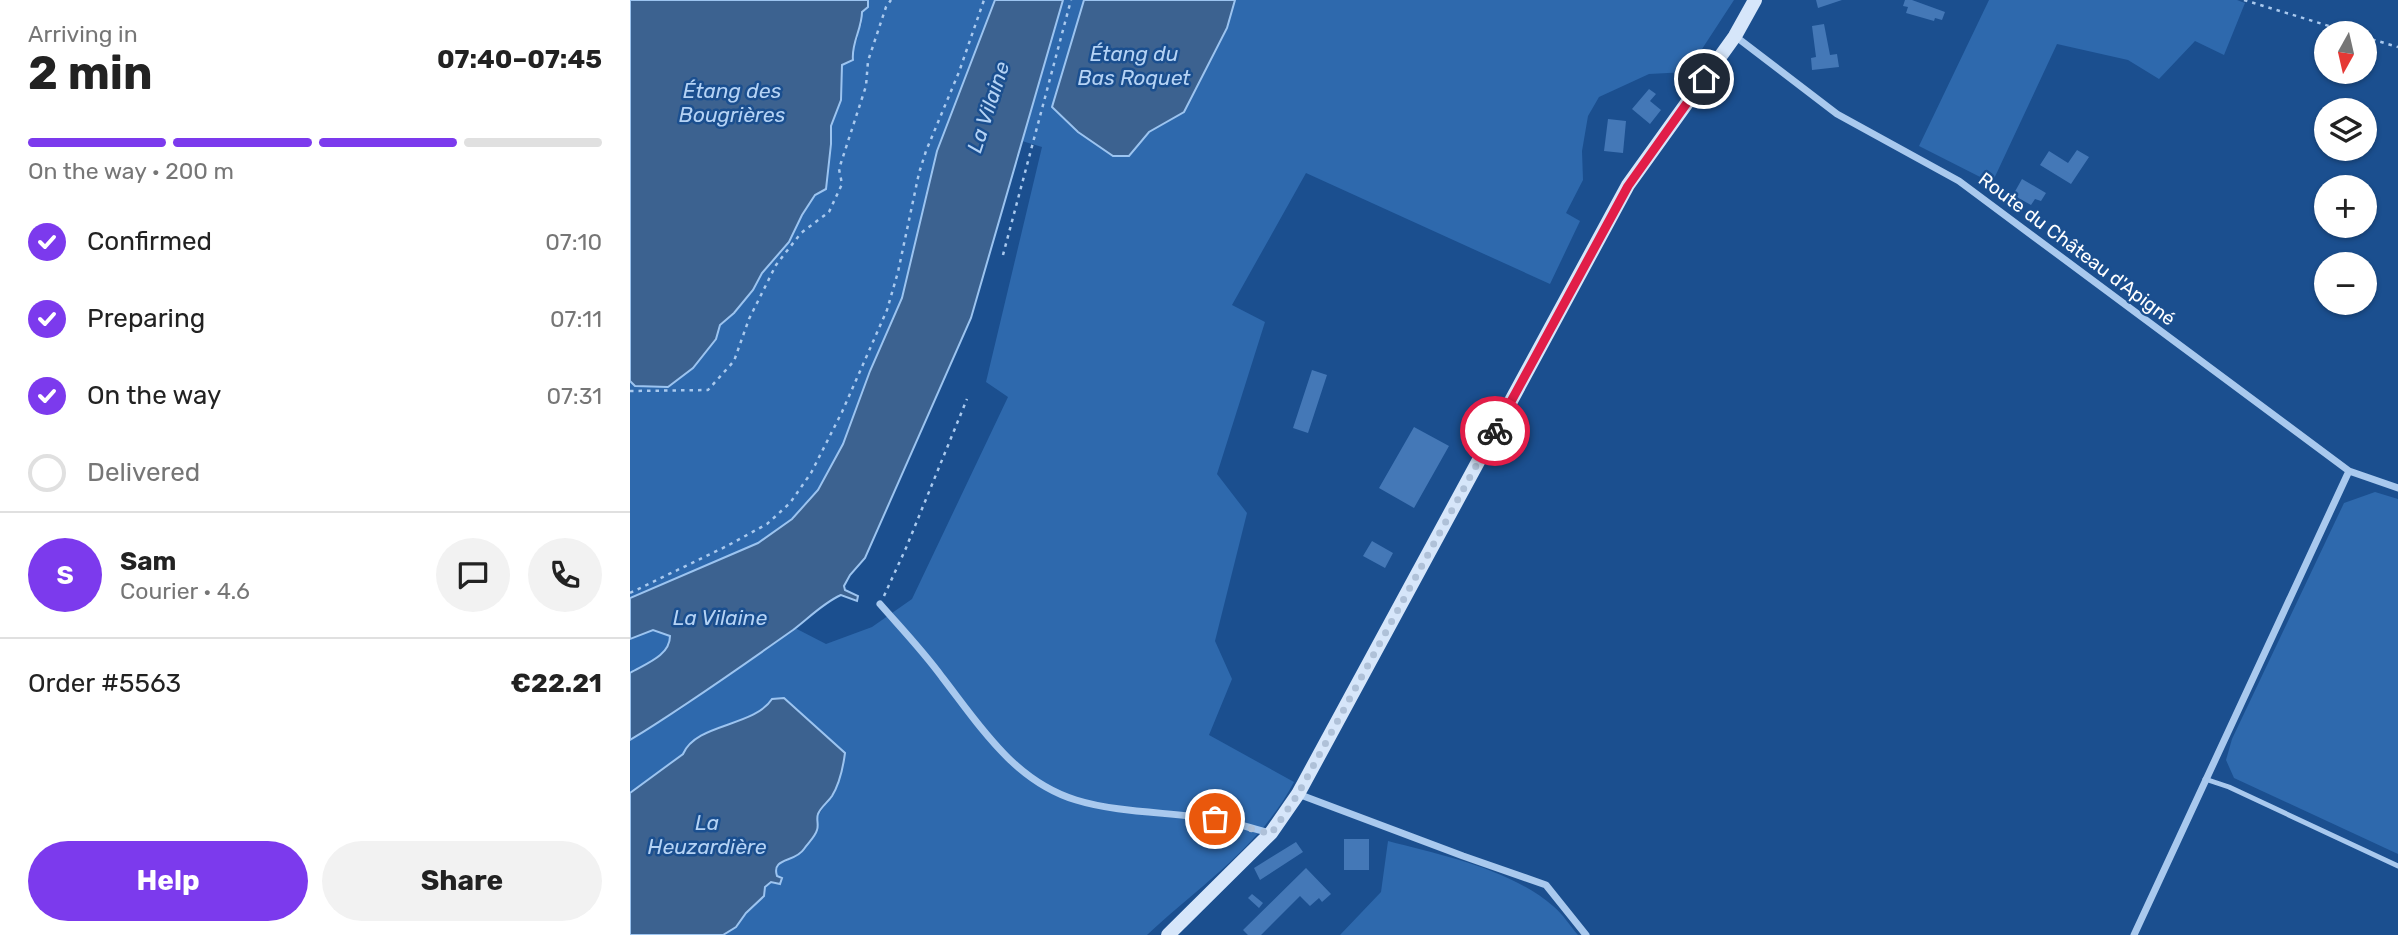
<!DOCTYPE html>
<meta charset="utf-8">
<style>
body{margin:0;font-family:Rubik,sans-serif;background:#f2f2f2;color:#222;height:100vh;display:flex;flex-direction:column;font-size:26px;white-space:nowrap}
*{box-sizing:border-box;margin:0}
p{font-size:23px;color:#767676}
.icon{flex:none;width:38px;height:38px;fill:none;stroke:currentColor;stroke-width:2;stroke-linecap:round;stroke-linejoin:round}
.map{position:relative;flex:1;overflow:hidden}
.details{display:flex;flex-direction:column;background:#fff;width:630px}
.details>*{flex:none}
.needle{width:46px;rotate:188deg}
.fabs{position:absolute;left:1684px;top:21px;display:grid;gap:14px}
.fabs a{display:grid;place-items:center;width:63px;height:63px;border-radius:50%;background:#fff;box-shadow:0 2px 5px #0004;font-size:35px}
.pin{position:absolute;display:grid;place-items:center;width:60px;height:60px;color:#fff;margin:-30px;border:4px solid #fff;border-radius:50%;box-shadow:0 2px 7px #0007}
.courier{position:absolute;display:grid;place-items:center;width:70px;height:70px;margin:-35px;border:5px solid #e11d48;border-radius:50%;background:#fff;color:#222;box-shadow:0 2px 9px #0007}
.summary em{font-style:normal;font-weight:700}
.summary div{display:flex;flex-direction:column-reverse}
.summary{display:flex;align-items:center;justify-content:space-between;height:119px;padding:0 28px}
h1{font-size:46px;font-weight:700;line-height:52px}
.bar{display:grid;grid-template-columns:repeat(4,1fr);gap:10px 7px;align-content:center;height:84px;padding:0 28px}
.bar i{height:9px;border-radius:5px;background:#e0e0e0}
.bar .on{background:#7c3aed}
.bar p{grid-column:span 4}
.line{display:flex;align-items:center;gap:18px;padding:0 28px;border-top:2px solid #e0e0e0}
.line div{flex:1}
.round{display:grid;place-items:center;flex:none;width:74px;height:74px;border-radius:37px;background:#f2f2f2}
ol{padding:0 28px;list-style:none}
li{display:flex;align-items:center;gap:21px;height:77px}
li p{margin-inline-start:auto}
li .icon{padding:7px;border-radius:50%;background:#7c3aed;color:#fff;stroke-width:4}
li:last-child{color:#767676}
li i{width:38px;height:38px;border:4px solid #e0e0e0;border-radius:50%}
.button{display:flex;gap:14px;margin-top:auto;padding:14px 28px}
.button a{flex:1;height:80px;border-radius:42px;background:#7c3aed;color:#fff;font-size:28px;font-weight:700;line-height:80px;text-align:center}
.button a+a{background:#f2f2f2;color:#222}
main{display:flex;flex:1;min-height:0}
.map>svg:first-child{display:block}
.green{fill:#2e69ad}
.water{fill:#3c6290;stroke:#9cc4f0;stroke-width:2}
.building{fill:#4478b7}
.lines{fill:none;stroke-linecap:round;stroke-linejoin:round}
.path{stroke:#a9c9ee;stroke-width:2.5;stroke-dasharray:3.5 5;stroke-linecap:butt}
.lane{stroke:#a9c9ee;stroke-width:5}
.street{stroke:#a9c9ee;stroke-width:7}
.secondary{stroke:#d6e6fa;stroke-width:14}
.done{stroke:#afc1d8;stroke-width:7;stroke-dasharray:0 12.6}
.route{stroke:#e11d48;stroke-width:9}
.labels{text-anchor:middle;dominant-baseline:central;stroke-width:5;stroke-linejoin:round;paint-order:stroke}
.street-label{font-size:19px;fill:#fff;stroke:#1b4f8f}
.water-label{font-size:21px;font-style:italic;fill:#b5d3f5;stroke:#1b4f8f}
</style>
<main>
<section class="details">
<div class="summary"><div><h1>2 min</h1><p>Arriving in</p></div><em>07:40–07:45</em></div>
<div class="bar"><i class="on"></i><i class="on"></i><i class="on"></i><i></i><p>On the way · 200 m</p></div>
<ol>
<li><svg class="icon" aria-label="check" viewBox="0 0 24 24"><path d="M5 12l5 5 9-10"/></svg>Confirmed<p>07:10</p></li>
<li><svg class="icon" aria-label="check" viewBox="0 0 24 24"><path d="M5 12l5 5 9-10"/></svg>Preparing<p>07:11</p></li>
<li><svg class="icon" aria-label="check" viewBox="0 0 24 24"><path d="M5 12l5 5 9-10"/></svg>On the way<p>07:31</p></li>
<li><i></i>Delivered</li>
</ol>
<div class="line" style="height:126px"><b class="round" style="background:#7c3aed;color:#fff">S</b><div><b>Sam</b><p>Courier · 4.6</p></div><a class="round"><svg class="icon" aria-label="chat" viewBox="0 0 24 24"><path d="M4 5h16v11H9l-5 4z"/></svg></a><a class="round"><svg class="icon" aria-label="phone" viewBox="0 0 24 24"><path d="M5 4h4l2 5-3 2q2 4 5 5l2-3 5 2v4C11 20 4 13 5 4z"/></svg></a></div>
<div class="line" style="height:91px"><div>Order #5563</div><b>€22.21</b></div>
<div class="button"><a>Help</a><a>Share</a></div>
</section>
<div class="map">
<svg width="1768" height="935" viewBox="0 0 1768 935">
<rect width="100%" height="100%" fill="#1b4f8f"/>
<path class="green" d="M238 0H365L307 151 272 298 240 371 213 444 188 490 162 519 128 543 0 598V381L5 386 38 387 63 368 86 339 89 325 104 313 123 290 132 273 159 242 172 214 185 195 198 159 201 144V126L211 100 212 65 228 38V29L232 24V12L238 7Z
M433 0H454L422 107 499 156 519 132 554 112 597 28 605 0H1104L1057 72 1019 74 969 97 958 116 952 151 953 180 936 213 950 221 920 284 676 173 602 305 635 322 587 474 617 513 585 641 602 679 579 735 664 782C630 847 569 886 517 935H93L106 926 116 913 134 896 135 887 141 882 150 884 145 870 148 864 155 859C180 826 210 795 214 753L201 743 197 736 137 707 109 721 86 728 0 793V740L51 709 165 628 196 644 242 627 282 599 378 397 356 382 412 147 392 141Z
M1359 0H1607L1615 3 1594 55 1565 41 1529 79 1498 60 1427 44 1362 183 1289 146Z
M1745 492 1768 499V854L1604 778 1596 760 1602 739 1714 503Z
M23 629 40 636C40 656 16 664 0 673V639Z
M758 841C812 855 880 869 923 906 933 914 940 926 948 935H710L751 892Z"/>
<path class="water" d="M0 0H238V7L232 12C232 29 221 43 223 60L212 65 211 100 201 126V144L196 189 185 195 172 215 159 242 132 273 123 290 104 313 90 325 86 339 63 368 38 387 5 386 0 381Z
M365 0H433L341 318 235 558 220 575 214 586 215 590 228 596 227 601 211 595C193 603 179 618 163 630 109 668 56 706 0 740V673C15 664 40 656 40 636L23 630 0 639V598L128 543 162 519 188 490 213 444 240 371 272 298 307 151Z
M454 0H605L597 28 554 112 519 132 499 156H483L448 132 422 107Z
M154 698 215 753C213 768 210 783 202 796 198 802 191 807 188 814 186 819 189 825 187 830 185 837 178 843 174 849 165 863 141 857 147 876L152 878 150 884 141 882 135 887 134 896 116 913 106 927 93 935H0V793L53 754C66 723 124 727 142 699Z"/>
<path class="building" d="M1186 0H1212L1188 8Z
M1275 0H1282L1315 12 1312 20 1305 18 1304 21 1276 13 1278 7 1273 6Z
M1194 24 1200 55 1207 54 1209 67 1182 70 1181 58 1186 57 1182 26Z
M1019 89 1026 94 1020 101 1031 110 1020 124 1002 109Z
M978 119 996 121 993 153 974 151Z
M1447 150 1459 157 1441 184 1410 165 1419 151 1438 163Z
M1392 179 1416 193 1411 201 1405 199 1401 205 1383 195Z
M682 370 697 375 678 433 663 428Z
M784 427 819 446 784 508 749 488Z
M742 541 763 553 755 568 733 556Z
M714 839H739V870H714Z
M666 842 673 852 630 880 624 868Z
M676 868 701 894 692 902 689 898 680 906 670 896 631 935H618L613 930Z
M622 894 633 903 629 908 618 898Z"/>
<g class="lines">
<path class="path" d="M1614 0 1722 33
M1734 37 1768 47
M373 255 441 0
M0 391 78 390 104 361 119 319 146 265 171 233 199 212 212 184 209 169 236 86 238 61 256 7 261 0
M0 593 97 546 137 524 160 503 181 473 212 412 257 310 268 272 289 173 296 151 329 72 354 0
M254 596 276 548 337 399"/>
<path class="lane" d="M1575 779 1599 787 1768 866"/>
<path class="street" d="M1105 36 1207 114 1329 181 1719 471 1768 488
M250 604C271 628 293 651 312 677 350 726 384 781 446 800 488 813 540 812 583 819 602 822 621 828 640 833
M668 794 833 856 916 885 956 935
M1504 935 1719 471"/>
<path class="secondary" d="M538 935 641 833 668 794 998 185 1105 36 1125 0"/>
</g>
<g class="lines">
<path class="done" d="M585 819 641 834 668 794 865 431"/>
<path class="route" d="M865 431 998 186 1074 79"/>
</g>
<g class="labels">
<g class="street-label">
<text transform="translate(1447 249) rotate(37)">Route du Château d'Apigné</text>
</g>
<g class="water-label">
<text x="504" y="53">Étang du<tspan x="504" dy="24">Bas Roquet</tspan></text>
<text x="102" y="90">Étang des<tspan x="102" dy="24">Bougrières</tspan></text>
<text transform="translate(358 107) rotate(-72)">La Vilaine</text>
<text x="90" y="617">La Vilaine</text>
<text x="77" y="822">La<tspan x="77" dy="24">Heuzardière</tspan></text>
</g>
</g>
</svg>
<div class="fabs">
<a><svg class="needle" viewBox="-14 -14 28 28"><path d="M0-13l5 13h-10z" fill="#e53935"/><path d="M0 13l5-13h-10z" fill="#767676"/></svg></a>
<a><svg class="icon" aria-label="layers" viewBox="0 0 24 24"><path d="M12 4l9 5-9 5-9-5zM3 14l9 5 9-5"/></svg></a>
<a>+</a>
<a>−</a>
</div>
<div class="pin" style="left:585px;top:819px;background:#ea580c"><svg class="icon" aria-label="bag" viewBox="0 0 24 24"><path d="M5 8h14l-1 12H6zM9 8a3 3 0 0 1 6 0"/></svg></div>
<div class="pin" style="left:1074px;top:79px;background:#1f2937"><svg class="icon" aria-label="home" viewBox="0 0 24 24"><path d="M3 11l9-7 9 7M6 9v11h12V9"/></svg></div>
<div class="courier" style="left:865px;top:431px"><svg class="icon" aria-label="bike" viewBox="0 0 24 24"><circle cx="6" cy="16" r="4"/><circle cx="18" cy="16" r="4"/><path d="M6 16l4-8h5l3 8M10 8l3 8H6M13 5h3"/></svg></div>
</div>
</main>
